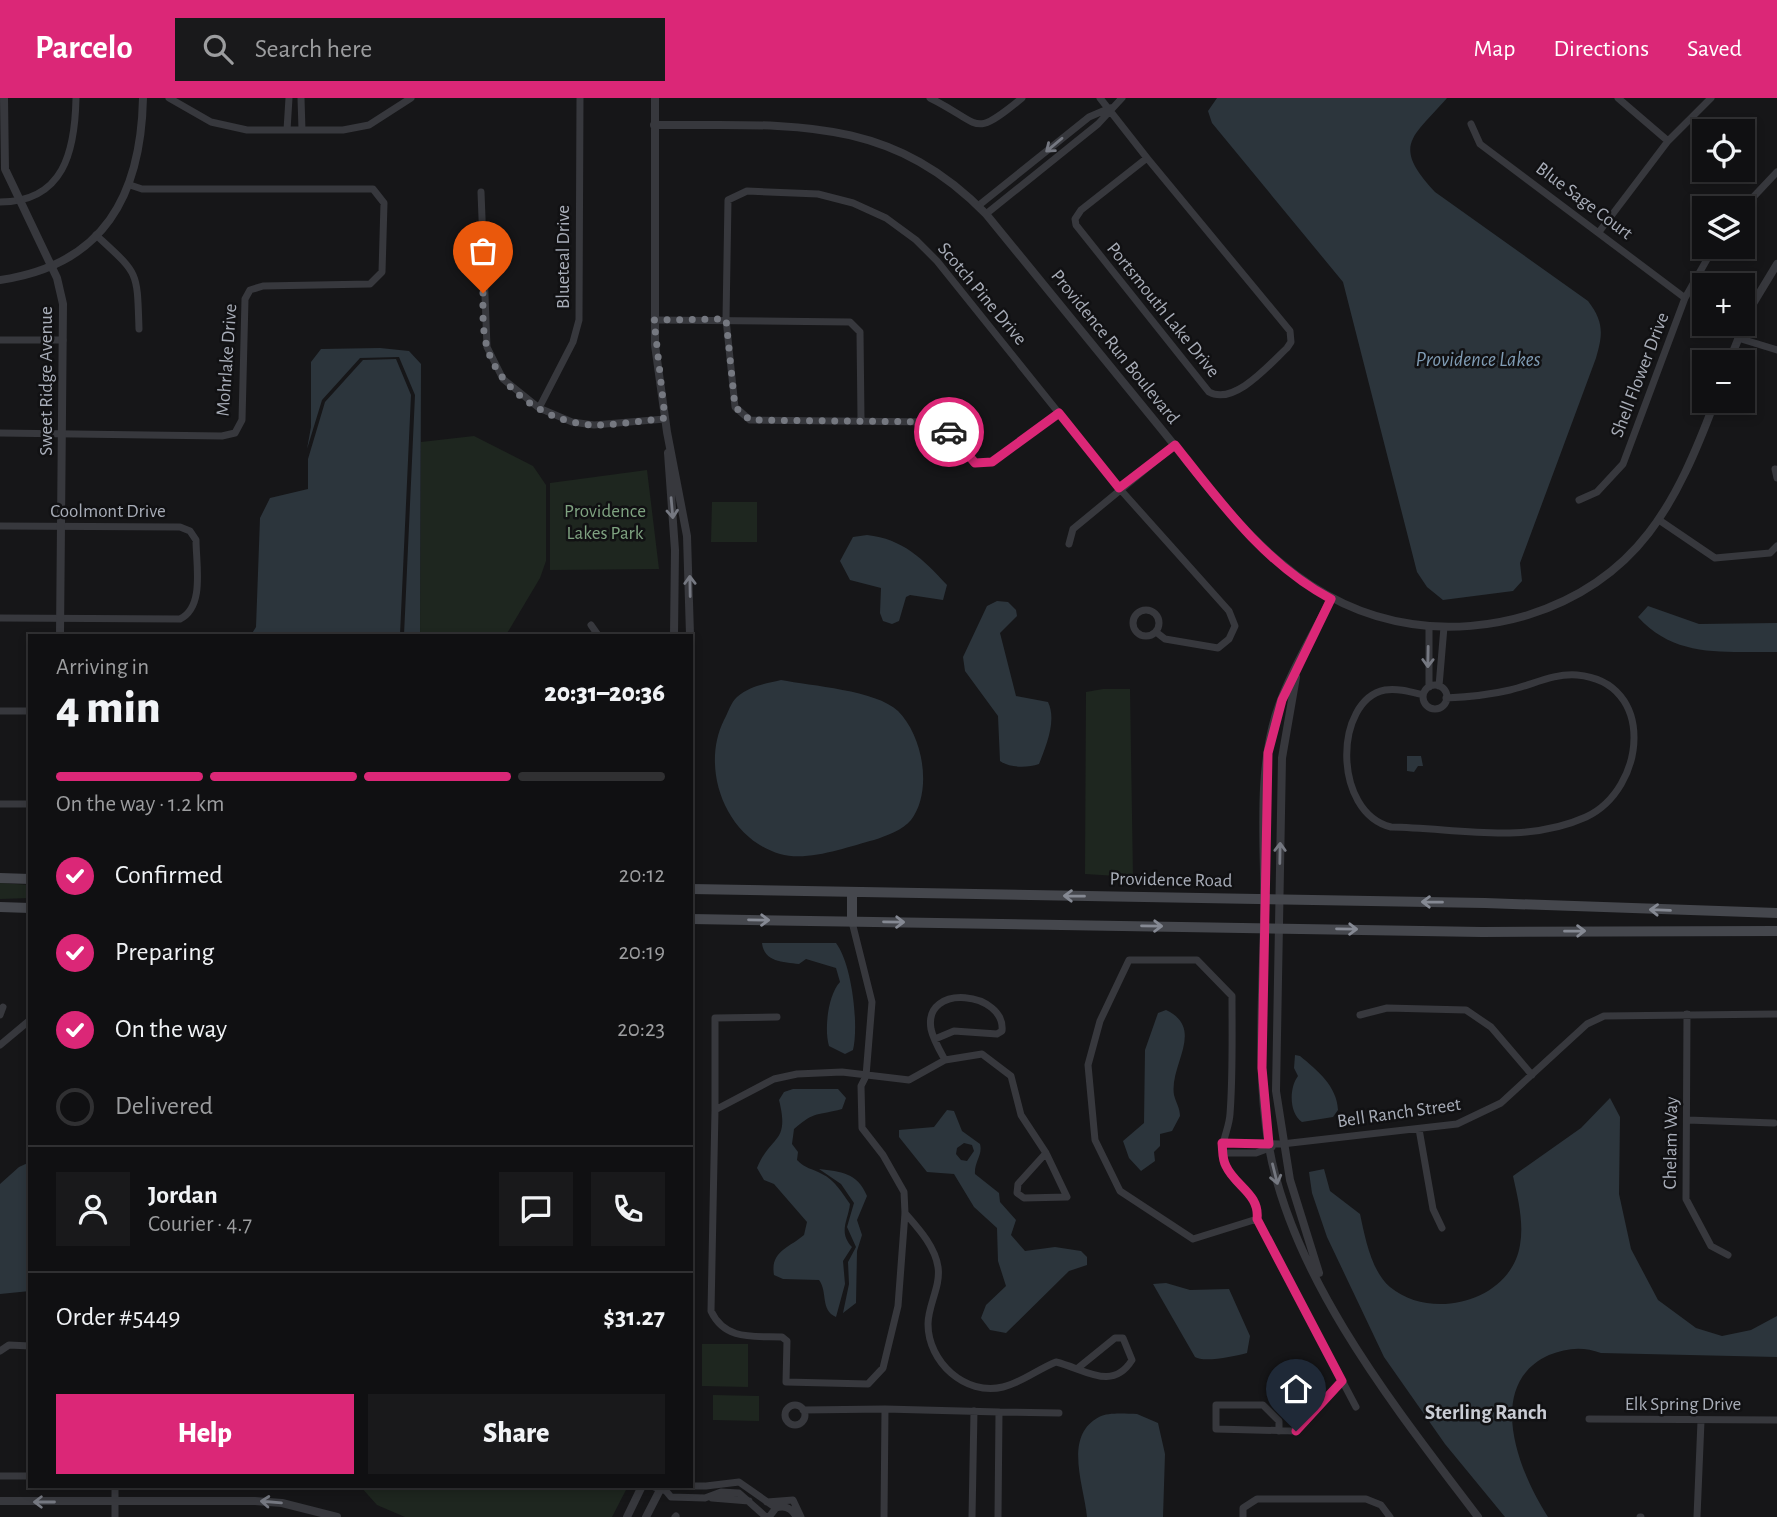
<!DOCTYPE html>
<meta charset="utf-8">
<style>
body{margin:0;font-family:"Alegreya Sans",sans-serif;background:#19191b;color:#f1f3f6;height:100vh;display:flex;flex-direction:column;font-size:26px;white-space:nowrap}
*{box-sizing:border-box;margin:0}
p{font-size:23px;color:#9c9d9f}
.icon{flex:none;width:38px;height:38px;fill:none;stroke:currentColor;stroke-width:2;stroke-linecap:round;stroke-linejoin:round}
.map{position:relative;flex:1;overflow:hidden}
.drawer{position:absolute;left:28px;top:536px;width:665px;height:854px;display:flex;flex-direction:column;background:#101012;border-radius:0px;box-shadow:0 4px 10px #0003,0 0 0 2px #303032}
.drawer>*{flex:none}
.tools{position:absolute;left:1692px;top:21px;display:grid;gap:14px}
.tools a{display:grid;place-items:center;width:63px;height:63px;border-radius:0px;background:#101012;box-shadow:0 4px 10px #0003,0 0 0 2px #303032;font-size:35px}
.pin{position:absolute;display:grid;place-items:center;width:60px;height:60px;color:#fff;margin:-72px -30px;border-radius:50% 50% 50% 0;rotate:-45deg;box-shadow:0 0 7px #0007}
.pin .icon{rotate:45deg}
.courier{position:absolute;display:grid;place-items:center;width:70px;height:70px;margin:-35px;border:5px solid #db2777;border-radius:50%;background:#fff;color:#222;box-shadow:0 2px 9px #0007}
.summary em{font-style:normal;font-weight:800}
.summary div{display:flex;flex-direction:column-reverse}
.summary{display:flex;align-items:center;justify-content:space-between;height:119px;padding:0 28px}
h1{font-size:46px;font-weight:800;line-height:52px}
.bar{display:grid;grid-template-columns:repeat(4,1fr);gap:10px 7px;align-content:center;height:84px;padding:0 28px}
.bar i{height:9px;border-radius:5px;background:#303032}
.bar .current{background:#db2777}
.bar p{grid-column:span 4}
.line{display:flex;align-items:center;gap:18px;padding:0 28px;border-top:2px solid #303032}
.line div{flex:1}
.round{display:grid;place-items:center;flex:none;width:74px;height:74px;border-radius:0px;background:#19191b}
ol{padding:0 28px;list-style:none}
li{display:flex;align-items:center;gap:21px;height:77px}
li p{margin-inline-start:auto}
li .icon{padding:7px;border-radius:50%;background:#db2777;color:#fff;stroke-width:4}
li:last-child{color:#9c9d9f}
li i{width:38px;height:38px;border:4px solid #303032;border-radius:50%}
.cta{display:flex;gap:14px;margin-top:auto;padding:14px 28px}
.cta a{flex:1;height:80px;border-radius:0px;background:#db2777;color:#fff;font-size:28px;font-weight:800;line-height:80px;text-align:center}
.cta a+a{background:#19191b;color:#f1f3f6}
header{display:flex;align-items:center;gap:42px;box-sizing:border-box;height:98px;padding:0 35px;background:#db2777;color:#fff}
header strong{font-size:33px}
nav{display:flex;gap:38px;margin-inline-start:auto;font-size:24px}
.search{width:490px;height:63px;background:#19191b;display:flex;align-items:center;gap:18px;box-sizing:border-box;padding:0 24px;border-radius:0px;color:#9c9d9f;font-size:26px}
.map>svg:first-child{display:block}
.green{fill:#1e261f}
.water{fill:#2c353c;fill-rule:evenodd}
.lines{fill:none;stroke-linecap:round;stroke-linejoin:round}
.minor{stroke:#37383d;stroke-width:7}
.tertiary{stroke:#37383d;stroke-width:8}
.secondary{stroke:#45474d;stroke-width:10}
.oneway{stroke:#757881}
.oneway2{stroke:#858993}
.done{stroke:#757880;stroke-width:7;stroke-dasharray:0 12.6}
.route{stroke:#db2777;stroke-width:9}
.labels{text-anchor:middle;dominant-baseline:central;stroke-width:5;stroke-linejoin:round;paint-order:stroke}
.street-label{font-size:19px;fill:#a8adb8;stroke:#111113}
.park-label{font-size:19px;fill:#7fa381;stroke:#111113}
.water-label{font-size:21px;font-style:italic;fill:#7f9bb3;stroke:#111113}
.neighbourhood-label{font-size:21px;font-weight:bold;fill:#c9ccd4;stroke:#111113}
</style>
<header>
<strong>Parcelo</strong>
<div class="search"><svg class="icon" aria-label="search" viewBox="0 0 24 24"><circle cx="10" cy="10" r="6"/><path d="M15 15l6 6"/></svg>Search here</div>
<nav><a>Map</a><a>Directions</a><a>Saved</a></nav>
</header>
<div class="map">
<svg width="1777" height="1419" viewBox="0 0 1777 1419">
<rect width="100%" height="100%" fill="#161618"/>
<path class="green" d="M474 338 533 368 546 387V463L540 480 506 537H420L421 344Z
M647 372 659 471 550 472V385Z
M712 404H757V444H711Z
M1103 591H1130L1133 779 1085 776 1086 594Z
M0 785 30 787V800L0 801Z
M702 1246H748V1289L702 1288Z
M713 1297 759 1298V1323L713 1322Z
M360 1388H628L612 1419H405L377 1407Z"/>
<path class="water" d="M1217 0H1447C1411 41 1392 47 1435 94L1588 203C1604 224 1603 236 1596 260L1520 465 1522 483 1513 493 1443 502 1427 489 1417 474 1343 184 1212 25 1208 13Z
M380 250 409 253 421 266 420 537H404L415 297 399 259 360 260 322 302 307 351 311 329V264L321 251Z
M396 261 411 297 400 537H251L256 529 260 420 270 400 308 391V361L325 304 363 262Z
M867 437C903 441 923 461 947 487L943 502 910 497 906 499 899 523 892 526 883 523 880 515 881 490 850 482 840 463 853 439Z
M997 503 1008 504 1016 512 1017 518 1000 535 1016 598 1048 604C1057 622 1046 648 1039 666 1027 670 1010 670 1000 663L998 618 965 573 963 559 987 508Z
M1648 508 1699 526 1777 525V554C1725 553 1676 561 1638 519Z
M781 582C811 588 876 592 898 613 923 638 933 693 911 722 903 732 886 738 874 742 847 749 808 764 780 756 725 740 700 670 724 622 728 615 731 604 737 599 750 588 764 586 781 582Z
M1407 658H1421L1423 668H1418L1414 674 1407 673Z
M762 845H836C852 866 859 927 853 952L845 956 829 948C824 931 828 897 840 884L836 870 806 861 799 866C783 864 764 864 762 845Z
M1166 912C1206 931 1169 967 1174 997 1176 1005 1180 1010 1180 1018L1172 1033 1160 1036V1048L1154 1054 1155 1063 1141 1073 1129 1060 1123 1043 1144 1025 1145 952 1158 915Z
M1295 957 1300 958C1317 972 1337 988 1338 1012L1333 1019 1302 1024C1289 1015 1289 990 1298 978L1294 970Z
M793 991H838L846 1000 842 1011C817 1018 816 1012 794 1031L792 1046 798 1054 797 1062C806 1071 811 1070 822 1076 835 1082 842 1095 850 1106 848 1123 838 1134 852 1149L843 1163 845 1186 836 1219C820 1212 828 1194 819 1182L783 1181 774 1177C770 1153 789 1150 804 1137L807 1124 774 1086 764 1082 757 1070C771 1036 790 1046 779 1002L784 994Z
M1610 1000 1620 1019 1619 1096 1631 1151 1658 1202 1696 1230 1722 1238 1751 1232 1777 1218V1259L1601 1255C1583 1248 1566 1250 1549 1257 1483 1287 1520 1376 1548 1419H1505L1445 1346 1384 1259 1327 1139 1312 1095 1309 1074 1324 1071 1330 1093 1360 1116C1365 1139 1371 1173 1390 1189 1432 1224 1511 1203 1520 1147 1524 1124 1518 1101 1513 1078L1581 1030Z
M947 1012 954 1013 962 1033 980 1046C983 1057 974 1064 975 1076L999 1095 1000 1104 1016 1122 1011 1137 1025 1153 1055 1149 1081 1153 1087 1159V1167L1069 1173 1006 1235 990 1232 981 1220 986 1207 1006 1188 998 1163 997 1130 974 1109 954 1076 927 1074 899 1039V1032L934 1029ZM964 1045 972 1047 974 1053 967 1063 961 1062 956 1056 957 1050Z
M30 1064V1193L0 1196V1086L19 1069Z
M819 1071C841 1074 857 1074 867 1098L857 1122 862 1137 857 1153 856 1205 843 1215 849 1186 848 1164 856 1149 847 1129 854 1105 841 1086Z
M1166 1185 1190 1192 1229 1191 1250 1238 1247 1255C1235 1258 1204 1265 1195 1259L1153 1186Z
M1137 1316 1158 1325 1165 1356 1163 1419H1087C1084 1387 1063 1338 1099 1319 1109 1314 1126 1316 1137 1316Z"/>
<g class="lines">
<path class="minor" d="M169 0 211 24 247 32H343L369 27 411 0
M301 0 302 32
M930 0C983 26 971 42 1022 0
M1100 0 1147 60
M1618 0 1668 43
M1471 26 1480 46 1685 200
M287 32 289 0
M1147 60 1290 233 1291 244 1287 250C1269 267 1234 308 1209 294L1076 127 1075 121 1081 112Z
M481 94 487 249 503 281 539 310 572 324 594 327 665 321
M0 104C64 104 75 53 76 0
M978 108 1089 19 1110 10
M1743 110 1777 74
M986 116 1098 26 1122 0
M1599 134 1668 43 1711 0
M96 137C139 177 137 171 139 231
M654 222 850 224 860 234 861 321
M1738 240 1777 252
M0 242H63
M539 310 573 244 579 222 580 0
M1059 315 992 364 975 365 950 335 933 324 750 322 735 309 726 221 728 102 747 93 818 96 853 105 886 120 916 142 937 163 1119 390 1229 513 1235 528 1229 541 1218 550 1165 541 1156 534
M0 335 222 338 235 335 242 322 245 201 250 192 263 188 370 186 382 174 384 105 373 91H142L130 87
M1775 371 1777 380
M1579 402 1597 394 1623 366 1685 200 1714 149
M1659 422 1715 460 1770 455 1777 448
M0 428 180 429 190 433 196 442C196 466 205 509 180 521L0 520
M1069 446 1073 431 1175 347
M1133 525a13 13 0 1 1 26 0a13 13 0 1 1-26 0Z
M591 527 598 537
M1423 599a12 12 0 1 1 24 0a12 12 0 1 1-24 0Z
M1439 588 1444 529
M1429 589V528
M1423 597C1411 594 1398 590 1385 592 1334 602 1332 714 1391 729 1457 730 1524 747 1586 719 1646 691 1657 584 1577 577 1554 575 1532 587 1510 592 1489 597 1468 599 1446 600
M0 613H30
M0 706H30
M852 824 872 904 866 978 861 988 862 1030 883 1057 904 1094 905 1115 898 1208 883 1270 868 1286 786 1284 787 1243 782 1239C754 1238 725 1243 711 1213L715 1012 774 981 797 976 842 974 909 982 945 962 982 956 1011 978 1021 1017 1046 1055 1067 1099 1024 1100 1017 1095 1018 1086 1046 1055
M1129 862H1197L1232 898C1232 937 1233 977 1230 1016 1229 1033 1219 1045 1224 1063 1229 1086 1260 1094 1257 1121L1193 1141 1120 1093 1095 1042 1088 967 1100 923Z
M1687 916 1686 1101 1711 1148 1728 1157
M0 917 3 909
M1360 917 1387 910 1466 912 1491 929 1532 977
M935 941 954 933 997 936 1002 933C1006 894 923 884 931 931 933 941 940 953 945 962
M0 947 30 922
M715 1012V920L777 919
M1687 1022 1774 1025
M1419 1031 1433 1111 1442 1130
M1222 1045 1282 1046 1457 1026 1501 1005 1587 926 1604 918 1777 916
M1223 1055H1256L1272 1049
M905 1115C918 1130 935 1148 938 1169 941 1188 928 1207 928 1226 928 1264 965 1298 1003 1289 1023 1284 1038 1271 1056 1264 1085 1271 1112 1294 1132 1262L1123 1240H1115L1078 1270
M1257 1121 1356 1309
M0 1253 9 1247 30 1248
M785 1317a10 10 0 1 1 20 0a10 10 0 1 1-20 0Z
M803 1312 885 1311
M999 1314 1059 1315
M1589 1321 1777 1322
M1279 1333V1323L1263 1307H1216V1331L1296 1333 1342 1283
M0 1378H30
M651 1388 666 1393 671 1399 705 1400 721 1394 739 1395 766 1419
M674 1388H706L739 1384 776 1410
M712 1400 749 1403
M767 1404 793 1402 801 1419
M115 1419V1388
M675 1419 676 1418
M769 1419 776 1410C785 1407 792 1410 796 1419
M884 1419 885 1311 999 1314 998 1419
M972 1419 974 1313
M1243 1419V1410L1257 1401H1366L1381 1407 1390 1419
M1640 1419H1641
M1697 1419 1701 1323"/>
<path class="tertiary" d="M4 0 5 71 57 180 63 206 60 537
M655 0V247L667 334 687 438 690 537
M654 27C785 28 887 14 986 116 1042 185 1098 254 1154 322 1226 410 1291 509 1412 526 1450 532 1492 528 1528 517 1639 482 1677 404 1715 303
M0 182C104 167 141 97 143 0
M1729 264 1751 209 1777 166
M668 355 675 452 674 537
M1331 501C1312 539 1289 576 1276 616 1256 680 1266 755 1264 821 1263 897 1256 974 1269 1049 1293 1183 1398 1313 1478 1419
M1296 579 1282 660 1276 993 1290 1082 1319 1175
M0 1403H255L282 1405 337 1419
M627 1419 642 1388
M646 1419 662 1388"/>
<path class="secondary" d="M0 780 30 781
M691 791 1485 805 1777 815
M852 794V824
M0 809 30 810
M691 821 1482 834 1777 833"/>
</g>
<defs><path id="oneway-shaft" d="M-6 0H5M1.5-3L5.5 0L1.5 3" fill="none" stroke-width="1.6" stroke-linecap="round" stroke-linejoin="round" transform="scale(1.75)"/></defs>
<g class="oneway">
<use href="#oneway-shaft" transform="translate(1054 47) rotate(140)"/>
<use href="#oneway-shaft" transform="translate(672 410) rotate(85)"/>
<use href="#oneway-shaft" transform="translate(690 488) rotate(-91)"/>
<use href="#oneway-shaft" transform="translate(1428 559) rotate(91)"/>
<use href="#oneway-shaft" transform="translate(1280 755) rotate(-89)"/>
<use href="#oneway-shaft" transform="translate(1275 1076) rotate(76)"/>
<use href="#oneway-shaft" transform="translate(44 1404) rotate(180)"/>
<use href="#oneway-shaft" transform="translate(271 1404) rotate(-175)"/>
</g>
<g class="oneway2">
<use href="#oneway-shaft" transform="translate(1074 798) rotate(-179)"/>
<use href="#oneway-shaft" transform="translate(1432 804) rotate(-179)"/>
<use href="#oneway-shaft" transform="translate(1660 812) rotate(-178)"/>
<use href="#oneway-shaft" transform="translate(759 822) rotate(1)"/>
<use href="#oneway-shaft" transform="translate(894 824) rotate(1)"/>
<use href="#oneway-shaft" transform="translate(1152 828) rotate(1)"/>
<use href="#oneway-shaft" transform="translate(1347 831) rotate(1)"/>
<use href="#oneway-shaft" transform="translate(1575 833) rotate(-1)"/>
</g>
<g class="lines">
<path class="done" d="M483 195C483 212 482 232 487 249 499 293 550 326 594 327 617 327 642 323 665 320L654 222 726 221 735 309 750 322 933 324 949 334"/>
<path class="route" d="M949 334 975 365 992 364 1059 315 1119 390 1175 347C1220 404 1265 466 1331 501L1282 602 1268 655 1262 970 1269 1046 1222 1045C1223 1053 1222 1061 1226 1068 1235 1088 1260 1096 1257 1121L1342 1283 1296 1333"/>
</g>
<g class="labels">
<g class="street-label">
<text transform="translate(1584 103) rotate(37)">Blue Sage Court</text>
<text transform="translate(563 159) rotate(-90)">Blueteal Drive</text>
<text transform="translate(982 196) rotate(50)">Scotch Pine Drive</text>
<text transform="translate(1163 212) rotate(51)">Portsmouth Lake Drive</text>
<text transform="translate(1115 249) rotate(51)">Providence Run Boulevard</text>
<text transform="translate(227 262) rotate(-86)">Mohrlake Drive</text>
<text transform="translate(1640 277) rotate(-69)">Shell Flower Drive</text>
<text transform="translate(46 283) rotate(-90)">Sweet Ridge Avenue</text>
<text x="108" y="413">Coolmont Drive</text>
<text transform="translate(1171 782) rotate(1)">Providence Road</text>
<text transform="translate(1399 1015) rotate(-8)">Bell Ranch Street</text>
<text transform="translate(1671 1045) rotate(-89)">Chelam Way</text>
<text x="1683" y="1306">Elk Spring Drive</text>
</g>
<g class="park-label">
<text x="605" y="413">Providence<tspan x="605" dy="22">Lakes Park</tspan></text>
</g>
<g class="water-label">
<text x="1478" y="261">Providence Lakes</text>
</g>
<g class="neighbourhood-label">
<text x="1486" y="1314">Sterling Ranch</text>
</g>
</g>
</svg>
<div class="tools">
<a><svg class="icon" aria-label="locate" viewBox="0 0 24 24"><circle cx="12" cy="12" r="6"/><path d="M12 2v4M12 18v4M2 12h4M18 12h4"/></svg></a>
<a><svg class="icon" aria-label="layers" viewBox="0 0 24 24"><path d="M12 4l9 5-9 5-9-5zM3 14l9 5 9-5"/></svg></a>
<a>+</a>
<a>−</a>
</div>
<div class="pin" style="left:483px;top:195px;background:#ea580c"><svg class="icon" aria-label="bag" viewBox="0 0 24 24"><path d="M5 8h14l-1 12H6zM9 8a3 3 0 0 1 6 0"/></svg></div>
<div class="pin" style="left:1296px;top:1333px;background:#1f2937"><svg class="icon" aria-label="home" viewBox="0 0 24 24"><path d="M3 11l9-7 9 7M6 9v11h12V9"/></svg></div>
<div class="courier" style="left:949px;top:334px"><svg class="icon" aria-label="car" viewBox="0 0 24 24"><path d="M5 17H2v-5l4-1 3-4h7l3 4 3 1v5h-3M9 17h6M6 11h13"/><circle cx="7" cy="17" r="2"/><circle cx="17" cy="17" r="2"/></svg></div>
<section class="drawer">
<div class="summary"><div><h1>4 min</h1><p>Arriving in</p></div><em>20:31–20:36</em></div>
<div class="bar"><i class="current"></i><i class="current"></i><i class="current"></i><i></i><p>On the way · 1.2 km</p></div>
<ol>
<li><svg class="icon" aria-label="check" viewBox="0 0 24 24"><path d="M5 12l5 5 9-10"/></svg>Confirmed<p>20:12</p></li>
<li><svg class="icon" aria-label="check" viewBox="0 0 24 24"><path d="M5 12l5 5 9-10"/></svg>Preparing<p>20:19</p></li>
<li><svg class="icon" aria-label="check" viewBox="0 0 24 24"><path d="M5 12l5 5 9-10"/></svg>On the way<p>20:23</p></li>
<li><i></i>Delivered</li>
</ol>
<div class="line" style="height:126px"><a class="round"><svg class="icon" aria-label="person" viewBox="0 0 24 24"><circle cx="12" cy="8" r="4"/><path d="M4 21q1-7 8-7t8 7"/></svg></a><div><b>Jordan</b><p>Courier · 4.7</p></div><a class="round"><svg class="icon" aria-label="chat" viewBox="0 0 24 24"><path d="M4 5h16v11H9l-5 4z"/></svg></a><a class="round"><svg class="icon" aria-label="phone" viewBox="0 0 24 24"><path d="M5 4h4l2 5-3 2q2 4 5 5l2-3 5 2v4C11 20 4 13 5 4z"/></svg></a></div>
<div class="line" style="height:91px"><div>Order #5449</div><b>$31.27</b></div>
<div class="cta"><a>Help</a><a>Share</a></div>
</section>
</div>
